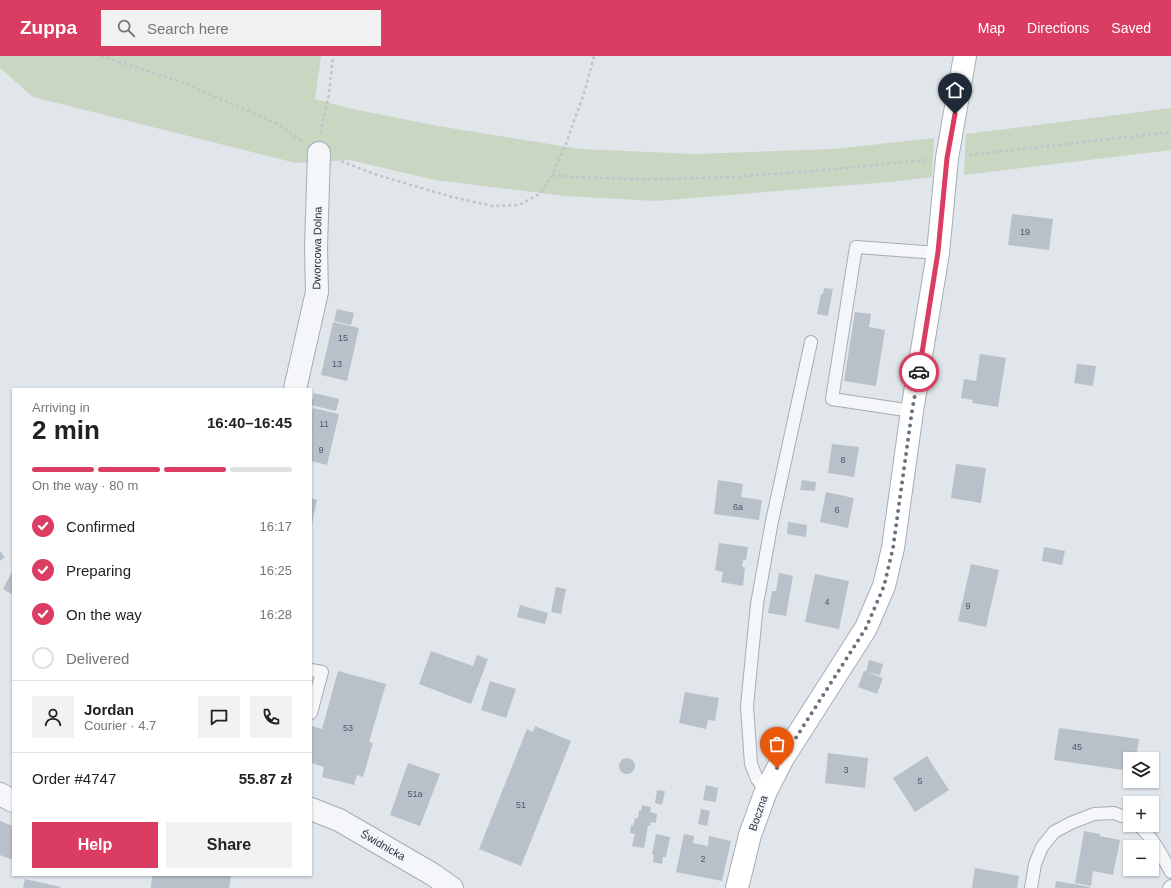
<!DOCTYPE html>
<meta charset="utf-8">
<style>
body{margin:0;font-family:Arial,sans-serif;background:#f2f2f2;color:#222;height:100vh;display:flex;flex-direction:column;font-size:15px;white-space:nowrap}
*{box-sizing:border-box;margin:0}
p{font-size:13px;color:#767676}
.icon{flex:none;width:22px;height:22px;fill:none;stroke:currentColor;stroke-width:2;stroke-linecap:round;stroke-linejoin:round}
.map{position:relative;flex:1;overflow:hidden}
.drawer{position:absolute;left:12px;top:332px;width:300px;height:488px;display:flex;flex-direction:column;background:#fff;border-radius:0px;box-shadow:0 1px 3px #0004}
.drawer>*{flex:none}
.controls{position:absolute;left:1123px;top:696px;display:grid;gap:8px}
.controls a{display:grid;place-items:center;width:36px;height:36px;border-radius:0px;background:#fff;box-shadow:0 1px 3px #0004;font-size:20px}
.pin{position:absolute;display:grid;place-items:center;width:34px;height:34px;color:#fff;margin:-41px -17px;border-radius:50% 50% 50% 0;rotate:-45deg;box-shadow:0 0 4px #0007}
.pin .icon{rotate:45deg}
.courier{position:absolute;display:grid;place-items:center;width:40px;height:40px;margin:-20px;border:3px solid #da3d61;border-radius:50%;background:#fff;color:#222;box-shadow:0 1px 5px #0007}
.head em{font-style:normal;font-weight:800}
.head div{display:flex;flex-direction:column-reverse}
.head{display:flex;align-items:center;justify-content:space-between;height:68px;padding:0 20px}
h1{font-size:26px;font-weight:800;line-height:30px}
.bar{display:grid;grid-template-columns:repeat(4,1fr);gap:6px 4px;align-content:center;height:48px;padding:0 20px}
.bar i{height:5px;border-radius:3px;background:#e0e0e0}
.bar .active{background:#da3d61}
.bar p{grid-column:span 4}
.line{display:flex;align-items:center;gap:10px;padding:0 20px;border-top:1px solid #e0e0e0}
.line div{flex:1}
.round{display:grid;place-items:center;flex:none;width:42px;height:42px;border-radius:0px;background:#f2f2f2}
ol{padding:0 20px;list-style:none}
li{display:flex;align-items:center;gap:12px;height:44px}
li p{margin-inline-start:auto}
li .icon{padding:4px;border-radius:50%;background:#da3d61;color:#fff;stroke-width:4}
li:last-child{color:#767676}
li i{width:22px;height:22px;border:2px solid #e0e0e0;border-radius:50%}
.button{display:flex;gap:8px;margin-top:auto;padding:8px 20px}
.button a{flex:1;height:46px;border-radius:0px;background:#da3d61;color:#fff;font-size:16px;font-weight:800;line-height:46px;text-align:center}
.button a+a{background:#f2f2f2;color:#222}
header{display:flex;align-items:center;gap:24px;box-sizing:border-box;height:56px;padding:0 20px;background:#da3d61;color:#fff}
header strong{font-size:19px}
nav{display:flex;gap:22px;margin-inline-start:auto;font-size:14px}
.search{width:280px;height:36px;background:#f2f2f2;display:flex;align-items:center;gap:10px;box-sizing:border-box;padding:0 14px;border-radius:0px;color:#767676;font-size:15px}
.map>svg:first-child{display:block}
.green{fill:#c8d6c2}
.building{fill:#b8c0ca}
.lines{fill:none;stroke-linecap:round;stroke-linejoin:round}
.lane-casing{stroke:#a6adb6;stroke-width:14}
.street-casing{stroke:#a6adb6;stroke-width:24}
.secondary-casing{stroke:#a6adb6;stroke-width:24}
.path{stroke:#c0c4ca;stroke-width:2.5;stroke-dasharray:3 3;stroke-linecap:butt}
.lane{stroke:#f5f6f9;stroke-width:12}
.street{stroke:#f5f6f9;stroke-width:22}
.secondary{stroke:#fff;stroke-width:22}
.done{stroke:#69737f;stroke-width:4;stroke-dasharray:0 7.2}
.route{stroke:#da3d61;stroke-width:5}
.labels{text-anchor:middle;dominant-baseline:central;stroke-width:3;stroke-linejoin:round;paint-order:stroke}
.number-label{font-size:9px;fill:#4c5866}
.street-label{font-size:11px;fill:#283545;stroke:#f1f5f8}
</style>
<header>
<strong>Zuppa</strong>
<div class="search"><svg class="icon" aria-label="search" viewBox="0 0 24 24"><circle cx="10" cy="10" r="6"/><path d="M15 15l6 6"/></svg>Search here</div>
<nav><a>Map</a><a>Directions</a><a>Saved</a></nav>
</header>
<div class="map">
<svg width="1171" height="832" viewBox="0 0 1171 832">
<rect width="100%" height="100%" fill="#e1e6eb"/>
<path class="green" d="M0 0H321L315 43 348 52 438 70 580 93 695 98 834 93 934 82 932 121 889 126 656 145 566 140 435 124 349 104 296 107 33 41 0 12Z
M1171 52V94L964 119 966 78Z"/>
<path class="building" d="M1012 158 1053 163 1049 194 1008 189Z
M824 232 833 233 828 260 817 258 821 238H823Z
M337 253 354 257 351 269 334 265Z
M855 256 871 258 869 271 885 274 876 330 844 325Z
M333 266 359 272 347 325 321 319Z
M980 298 1006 302 998 351 972 347 973 344 961 342 964 323 976 325Z
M1077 308 1096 310 1093 330 1074 327Z
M314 337 339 343 336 355 311 349Z
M313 352 339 358 327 409 311 405V359Z
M832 388 859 391 854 421 828 417Z
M956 408 986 412 981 447 951 442Z
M718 424 743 428 741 441 762 444 759 464 714 458Z
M802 424 816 426 815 435 800 434Z
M826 436 854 442 848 472 820 466Z
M311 442 317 444 312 468H311Z
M788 466 807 469 806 481 787 478Z
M719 487 748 491 746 504H743L742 511H745L743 530 721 526 723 516 715 514Z
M1044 491 1065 495 1062 509 1042 505Z
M0 495 5 501 0 505Z
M971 508 999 514 986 571 958 565Z
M13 514V539L3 533Z
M779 517 793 520 786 560 768 557 772 535H776Z
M815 518 849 525 839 573 805 566Z
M556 531 566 533 561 558 551 556Z
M520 549 548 557 545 568 517 561Z
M431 595 473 610 477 599 488 603 471 648 419 628Z
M869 604 883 608 880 619 866 616Z
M338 615 386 628 369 686 373 687 363 721 357 719 354 729 322 721 324 711 311 707 312 670 322 673Z
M864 615 883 622 877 638 858 631Z
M490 625 516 633 506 662 481 654Z
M685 636 719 642 715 665 708 664 706 673 679 667Z
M535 670 571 685 521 810 479 793 527 673 533 676Z
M1059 672 1139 683 1136 703H1130V715L1054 704Z
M828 697 868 702 865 732 825 727Z
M927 700 949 734 915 756 893 722Z
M619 710a8 8 0 1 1 16 0a8 8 0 1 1-16 0Z
M408 707 440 718 420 770 390 759Z
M706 729 718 732 716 746 703 744Z
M657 734 665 735 662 749 655 747Z
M642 749 651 751 650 756 657 758 656 767 651 766 650 770H648L644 792 632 790 635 778 630 777 631 769 633 770 635 762H638L639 754 641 755Z
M701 753 710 755 707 770 698 768Z
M0 765 13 770V804L0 799Z
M1084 775 1100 778V780L1120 784 1113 819 1093 815 1091 830 1075 827Z
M656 778 670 781 666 801H663L662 808 653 806 654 799 652 798Z
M684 778 694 780 693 787 708 790 709 780 731 785 722 825 676 816Z
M975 812 1019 820 1017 832H972Z
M152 819H231L229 832H151Z
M25 823 61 831 60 832H23Z
M1056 825 1090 831V832H1055Z"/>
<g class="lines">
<defs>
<path id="lane" d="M912 355 832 343 856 191 938 197
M311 614 322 616 311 657
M766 735 757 723 751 708 747 650 757 548 772 465 811 286
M1138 769C1153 781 1162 800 1171 816
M1031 832 1035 808 1042 791 1054 776 1071 767 1094 758 1114 757 1130 763
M1169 832 1171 830"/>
<path id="street" d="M295 333 317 236 316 192 319 97
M0 738 13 745
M311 753 339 764 432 818 452 832"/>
<path id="secondary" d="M737 832 750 779 766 735 783 702 866 572 884 530 893 492 912 355 938 197 947 102 965 0"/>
</defs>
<use href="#lane" class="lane-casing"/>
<use href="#street" class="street-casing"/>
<use href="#secondary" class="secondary-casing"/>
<path class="path" d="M101 0 184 27 278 68 303 86
M320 77 329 38 333 0
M969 99 1171 76
M341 105 374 118 452 141 493 150 519 149 541 137 552 119 566 88 585 34 594 0
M552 119C641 127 734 122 824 114 858 111 892 107 926 104"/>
<use href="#lane" class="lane"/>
<use href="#street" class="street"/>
<use href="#secondary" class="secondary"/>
</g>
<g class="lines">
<path class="done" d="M777 712 783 702 866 572 884 530 893 492 912 355 919 316"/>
<path class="route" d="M919 316 938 196 947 102 955 58"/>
</g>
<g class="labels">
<g class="number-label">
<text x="1025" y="176">19</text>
<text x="343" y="282">15</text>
<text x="337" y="308">13</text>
<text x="324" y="368">11</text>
<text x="321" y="394">9</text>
<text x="843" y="404">8</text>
<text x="738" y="451">6a</text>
<text x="837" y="454">6</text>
<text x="827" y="546">4</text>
<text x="968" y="550">9</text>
<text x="348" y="672">53</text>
<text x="1077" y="691">45</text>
<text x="846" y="714">3</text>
<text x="920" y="725">5</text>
<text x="415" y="738">51a</text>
<text x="521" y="749">51</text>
<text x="703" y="803">2</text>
</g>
<g class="street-label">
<text transform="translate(317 192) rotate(-89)">Dworcowa Dolna</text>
<text transform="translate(758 757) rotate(-71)">Boczna</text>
<text transform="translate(383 789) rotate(30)">Świdnicka</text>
</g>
</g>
</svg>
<div class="controls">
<a><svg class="icon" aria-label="layers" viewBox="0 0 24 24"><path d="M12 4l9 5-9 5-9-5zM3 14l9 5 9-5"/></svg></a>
<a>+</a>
<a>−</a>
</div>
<div class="pin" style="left:777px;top:712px;background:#ea580c"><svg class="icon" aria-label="bag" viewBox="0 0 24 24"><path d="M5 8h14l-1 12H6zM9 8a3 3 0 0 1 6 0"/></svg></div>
<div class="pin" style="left:955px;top:58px;background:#1f2937"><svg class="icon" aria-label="home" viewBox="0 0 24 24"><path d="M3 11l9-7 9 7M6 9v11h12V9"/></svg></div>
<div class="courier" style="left:919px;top:316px"><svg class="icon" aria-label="car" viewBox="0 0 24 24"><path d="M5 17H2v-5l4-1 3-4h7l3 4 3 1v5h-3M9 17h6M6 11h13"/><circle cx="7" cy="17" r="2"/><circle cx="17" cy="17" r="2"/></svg></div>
<section class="drawer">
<div class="head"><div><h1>2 min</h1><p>Arriving in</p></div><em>16:40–16:45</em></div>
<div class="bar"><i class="active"></i><i class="active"></i><i class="active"></i><i></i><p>On the way · 80 m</p></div>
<ol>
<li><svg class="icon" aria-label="check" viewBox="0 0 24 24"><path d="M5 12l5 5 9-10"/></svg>Confirmed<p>16:17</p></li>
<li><svg class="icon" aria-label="check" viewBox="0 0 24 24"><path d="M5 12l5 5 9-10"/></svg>Preparing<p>16:25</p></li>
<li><svg class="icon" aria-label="check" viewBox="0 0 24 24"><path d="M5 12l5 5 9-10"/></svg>On the way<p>16:28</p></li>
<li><i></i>Delivered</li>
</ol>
<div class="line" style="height:72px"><a class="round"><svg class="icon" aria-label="person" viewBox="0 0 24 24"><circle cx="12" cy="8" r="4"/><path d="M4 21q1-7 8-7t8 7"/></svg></a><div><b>Jordan</b><p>Courier · 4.7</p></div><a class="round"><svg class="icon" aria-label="chat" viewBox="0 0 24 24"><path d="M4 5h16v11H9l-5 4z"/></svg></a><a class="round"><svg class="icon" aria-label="phone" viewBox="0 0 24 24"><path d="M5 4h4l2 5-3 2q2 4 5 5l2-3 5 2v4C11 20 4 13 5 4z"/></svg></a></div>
<div class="line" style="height:52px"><div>Order #4747</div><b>55.87 zł</b></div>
<div class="button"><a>Help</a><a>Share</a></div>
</section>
</div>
